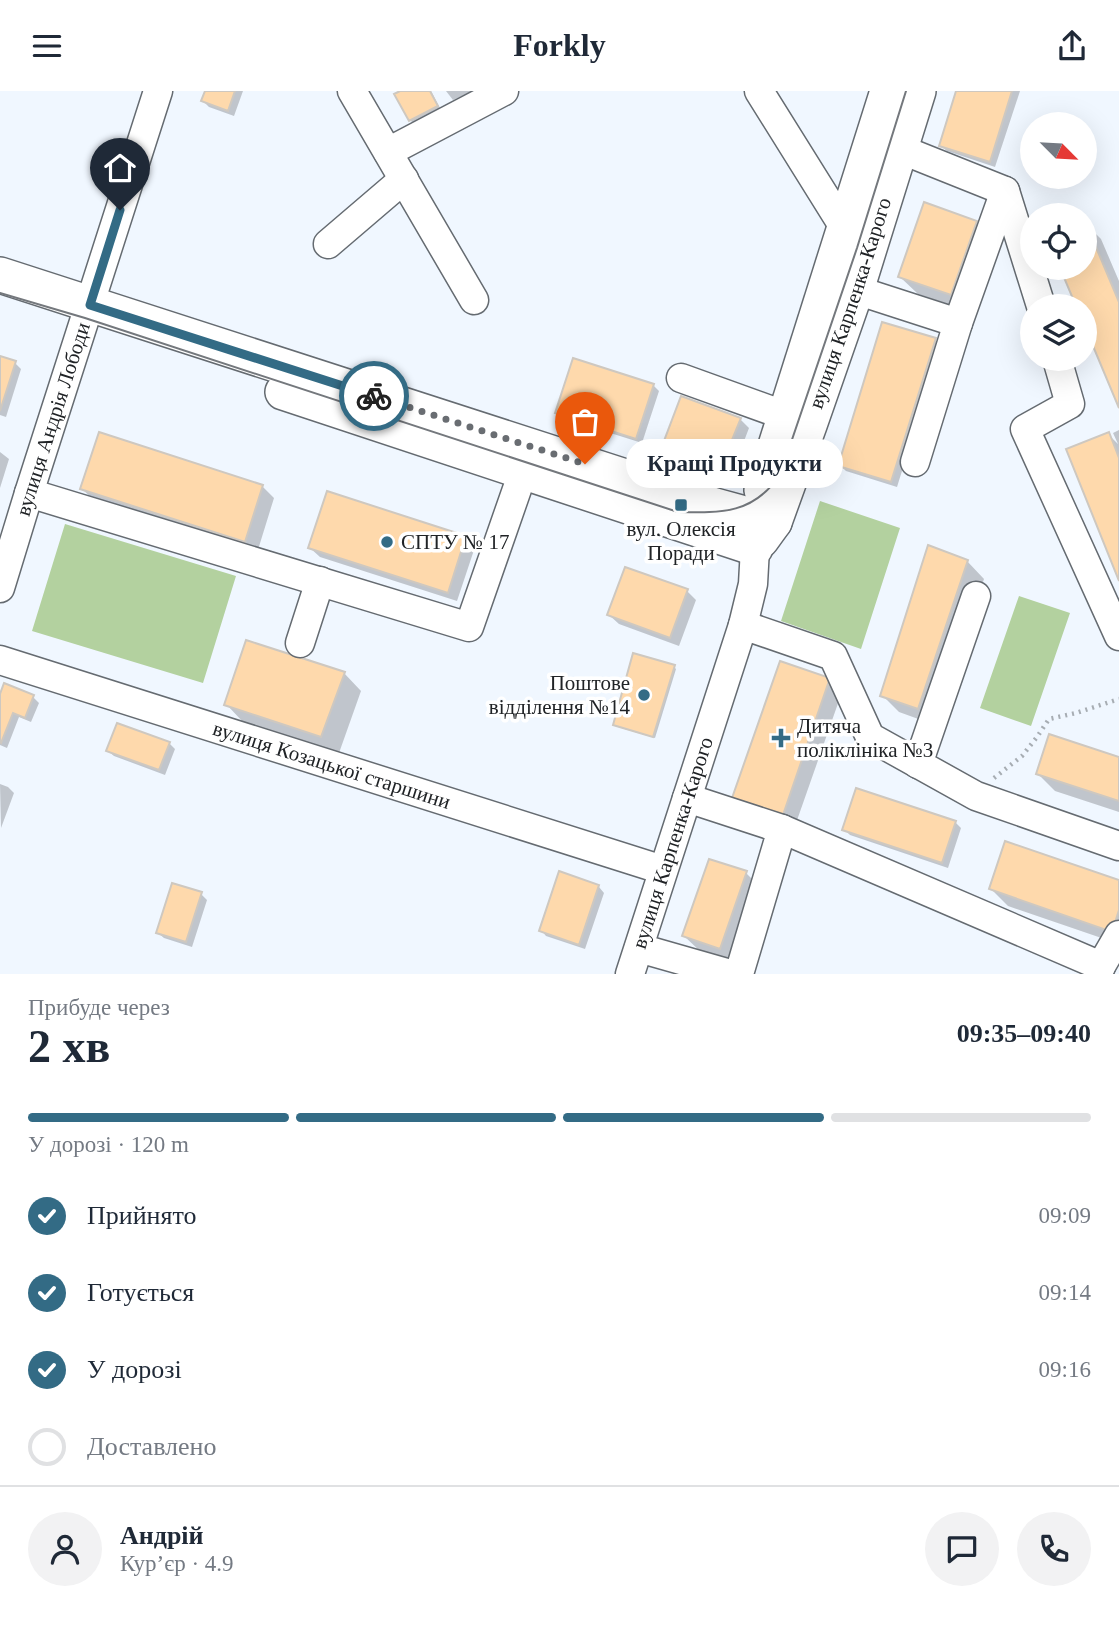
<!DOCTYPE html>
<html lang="uk">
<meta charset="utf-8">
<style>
body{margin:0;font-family:"Times New Roman",serif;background:#f2f2f3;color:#1f2937;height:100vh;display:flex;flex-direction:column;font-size:26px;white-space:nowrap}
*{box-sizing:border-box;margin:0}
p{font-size:23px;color:#747a83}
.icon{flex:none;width:38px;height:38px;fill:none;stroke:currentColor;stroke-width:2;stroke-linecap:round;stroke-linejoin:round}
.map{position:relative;height:883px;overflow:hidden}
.details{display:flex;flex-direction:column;background:#fff;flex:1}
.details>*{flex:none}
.needle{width:46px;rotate:114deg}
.controls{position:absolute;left:1020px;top:21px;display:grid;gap:14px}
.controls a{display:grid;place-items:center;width:77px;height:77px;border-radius:50%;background:#fff;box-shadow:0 7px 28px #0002;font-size:35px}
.pin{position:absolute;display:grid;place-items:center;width:60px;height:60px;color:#fff;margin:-72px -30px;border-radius:50% 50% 50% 0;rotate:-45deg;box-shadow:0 0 7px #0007}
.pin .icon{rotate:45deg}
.courier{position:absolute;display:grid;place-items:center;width:70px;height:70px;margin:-35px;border:5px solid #336b85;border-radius:50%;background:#fff;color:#222;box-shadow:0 2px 9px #0007}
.bubble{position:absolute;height:49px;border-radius:24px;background:#fff;box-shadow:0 7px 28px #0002;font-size:23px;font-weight:700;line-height:49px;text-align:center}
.head em{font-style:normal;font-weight:700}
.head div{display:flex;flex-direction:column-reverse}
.head{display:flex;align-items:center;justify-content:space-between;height:119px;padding:0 28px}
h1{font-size:46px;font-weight:700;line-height:52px}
.bar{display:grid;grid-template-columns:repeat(4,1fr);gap:10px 7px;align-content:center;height:84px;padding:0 28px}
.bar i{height:9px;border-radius:5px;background:#e0e1e3}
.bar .selected{background:#336b85}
.bar p{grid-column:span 4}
.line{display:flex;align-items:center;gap:18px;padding:0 28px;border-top:2px solid #e0e1e3}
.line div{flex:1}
.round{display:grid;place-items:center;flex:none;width:74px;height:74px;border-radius:37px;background:#f2f2f3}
ol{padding:0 28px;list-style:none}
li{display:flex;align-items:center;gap:21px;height:77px}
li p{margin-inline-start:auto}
li .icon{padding:7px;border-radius:50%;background:#336b85;color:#fff;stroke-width:4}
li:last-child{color:#747a83}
li i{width:38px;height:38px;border:4px solid #e0e1e3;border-radius:50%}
header{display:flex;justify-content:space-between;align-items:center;height:91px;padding:0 28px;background:#fff;font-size:32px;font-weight:700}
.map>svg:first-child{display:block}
.green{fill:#b3d19f}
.shadow{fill:#0003}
.building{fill:#fed9ac;stroke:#cec8c0;stroke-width:2}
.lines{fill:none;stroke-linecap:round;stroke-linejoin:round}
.minor-casing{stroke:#656b71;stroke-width:31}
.major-casing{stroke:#656b71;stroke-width:38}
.path{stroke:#a7adb3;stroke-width:4.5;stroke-dasharray:2 5;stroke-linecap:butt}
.minor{stroke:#fff;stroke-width:28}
.major{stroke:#fff;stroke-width:35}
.tram{stroke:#74787d;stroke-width:2}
.done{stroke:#696d72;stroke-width:7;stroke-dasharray:0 12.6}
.route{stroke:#336b85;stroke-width:9}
.poi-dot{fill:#336b85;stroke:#fff;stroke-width:2.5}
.labels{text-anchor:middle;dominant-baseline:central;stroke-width:7;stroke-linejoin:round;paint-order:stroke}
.street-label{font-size:21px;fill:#202326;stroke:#fff}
.poi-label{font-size:21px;fill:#202326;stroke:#fff;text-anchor:start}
</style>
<header><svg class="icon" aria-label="menu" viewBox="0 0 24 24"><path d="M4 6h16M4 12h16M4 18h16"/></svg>Forkly<svg class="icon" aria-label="share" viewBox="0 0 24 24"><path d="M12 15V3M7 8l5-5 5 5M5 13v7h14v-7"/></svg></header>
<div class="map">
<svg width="1119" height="883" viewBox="0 0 1119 883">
<rect width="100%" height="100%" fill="#f0f7ff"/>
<path class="green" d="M820 410 900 437 861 558 781 530Z
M65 433 236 485 203 592 32 540Z
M1019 505 1070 522 1031 635 980 617Z"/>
<path class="shadow" d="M206 0H243L234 25 209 16 203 10Z
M404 0H431L442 21 416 35 410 29Z
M446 0H473L453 9Z
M958 0H1020L995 76 947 60 941 55Z
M976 131 993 148 968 220 918 203 900 186Z
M1085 132 1101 148 1119 190V312L1085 232V215H1078L1062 177H1085Z
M935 249 941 255 897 396 846 380 840 374Z
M0 267 15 272 21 278 6 326 0 324Z
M653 294 659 300 642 352 563 327 557 321Z
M740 328 749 337 733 379 675 358 666 349Z
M1119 339V486L1108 343 1118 353 1113 342Z
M0 361 9 368 0 397Z
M262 395 274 407 257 462 95 410 82 398Z
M465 447 475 456 457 510 320 466 310 457Z
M967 470 984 488 935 634 899 621 882 604Z
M687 500 696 509 679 555 619 533 609 524Z
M674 576 676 578 655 647 618 636 615 634Z
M344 582 361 600 339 662 243 631 226 613Z
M829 589 842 601 795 735 746 718Z
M33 606 39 612 31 631 19 626 7 657 0 654V608Z
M169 652 175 658 165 684 114 665 108 660Z
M1119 668V721L1055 700 1038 683Z
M0 693 8 696 14 702 1 737Z
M955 731 961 737 948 777 850 744 844 738Z
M746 782 763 799 738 874 702 862 684 845Z
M560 783 599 796 604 802 585 858 546 845 541 839Z
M1119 791V853L1008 815 991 798Z
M201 803 207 809 192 856 164 847 158 842Z"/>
<path class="building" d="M205 0H235L228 20 201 10Z
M400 0H430L438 15 409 30 394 3Z
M956 0H1012L990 71 939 55Z
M924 111 977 130 951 204 898 186Z
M1085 130 1119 211V317L1085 236V215H1076L1060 177H1085Z
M882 231 936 247 891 391 838 375Z
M0 265 16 270 0 320Z
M573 267 654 293 636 348 555 322Z
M681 305 741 327 723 371 664 350Z
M99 341 263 394 245 451 80 398Z
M1109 341 1119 367V490L1066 358Z
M327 400 466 445 448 502 308 457Z
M928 454 968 469 918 618 880 605Z
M625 476 688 498 670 547 607 524Z
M246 549 345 581 321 646 224 614Z
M633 562 675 574 653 646 613 634Z
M780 570 830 587 783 724 732 707Z
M4 592 34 604 25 627 13 622 1 652 0 651V603Z
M117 632 170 651 159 679 106 660Z
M1049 643 1119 666V710L1036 683Z
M856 697 956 730 942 772 842 739Z
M1005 750 1119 789V819L1112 841 989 798Z
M709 768 747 780 720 858 682 845Z
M559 780 599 794 579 854 539 840Z
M172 792 202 801 186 851 156 842Z"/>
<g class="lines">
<defs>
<g id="minor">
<path d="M352 0 474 209"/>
<path d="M759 0 852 149"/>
<path d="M900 58 1005 100 1041 215"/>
<path d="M388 61 504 0"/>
<path d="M328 153 404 88"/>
<path d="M856 199 958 232 915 371"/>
<path d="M958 232 1005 100"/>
<path d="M1057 268 1070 313 1025 338 1119 545"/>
<path d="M681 287 803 331"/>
<path d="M29 402 469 536 523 381"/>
<path id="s1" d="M0 497 29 402 158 0"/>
<path d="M743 534 833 565 870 646 976 705 1119 755"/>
<path d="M300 552 320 490"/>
<path id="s2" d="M0 569 663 779"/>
<path d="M918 673 976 505"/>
<path d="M687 707 782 738 739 883"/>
<path d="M782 738 1101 875 1098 883"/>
<path d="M639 857 730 883"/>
<path d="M1101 875 1119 844"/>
<path id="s3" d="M630 883 743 534 753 493 755 457"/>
</g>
<g id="major">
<path d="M0 184 715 415 774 431"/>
<path d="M283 301 755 457"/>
<path d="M762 399 888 0"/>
<path id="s4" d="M761 449 774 431 809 334 856 199 918 0"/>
</g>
</defs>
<use href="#minor" class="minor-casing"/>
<use href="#major" class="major-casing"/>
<path class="path" d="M994 687 1022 665 1037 646 1049 628 1076 622 1119 608"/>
<use href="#minor" class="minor"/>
<use href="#major" class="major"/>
<path class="tram" d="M0 202 85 227 678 421C722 422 753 423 780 384L857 157 906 0"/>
</g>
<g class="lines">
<path class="done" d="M374 305 585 373"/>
<path class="route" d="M120 119 90 214 374 305"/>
</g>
<g class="poi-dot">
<rect x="674" y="407" width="14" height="14" rx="3.5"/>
<circle cx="387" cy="451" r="7"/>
<circle cx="644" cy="604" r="7"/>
<path d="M777.5 636.5h7v7h7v7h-7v7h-7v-7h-7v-7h7z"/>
</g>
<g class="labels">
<g class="street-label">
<text stroke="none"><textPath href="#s4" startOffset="254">вулиця Карпенка-Карого</textPath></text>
<text stroke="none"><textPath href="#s1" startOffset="177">вулиця Андрія Лободи</textPath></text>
<text stroke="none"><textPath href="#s2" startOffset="348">вулиця Козацької старшини</textPath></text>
<text stroke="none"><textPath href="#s3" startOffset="138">вулиця Карпенка-Карого</textPath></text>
</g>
<g class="poi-label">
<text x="681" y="438" text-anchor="middle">вул. Олексія<tspan x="681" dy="24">Поради</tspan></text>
<text x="401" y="451">СПТУ № 17</text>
<text x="630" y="592" text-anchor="end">Поштове<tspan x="630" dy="24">відділення №14</tspan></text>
<text x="797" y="635">Дитяча<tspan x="797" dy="24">поліклініка №3</tspan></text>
</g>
</g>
</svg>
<div class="controls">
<a><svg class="needle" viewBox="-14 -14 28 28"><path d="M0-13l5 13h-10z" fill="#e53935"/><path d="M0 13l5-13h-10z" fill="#747a83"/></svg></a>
<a><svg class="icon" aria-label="locate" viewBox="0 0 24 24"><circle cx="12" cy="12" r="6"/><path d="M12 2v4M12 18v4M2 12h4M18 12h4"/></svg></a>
<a><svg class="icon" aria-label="layers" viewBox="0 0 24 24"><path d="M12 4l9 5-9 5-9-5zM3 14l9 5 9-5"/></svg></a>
</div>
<div class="pin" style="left:585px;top:373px;background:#ea580c"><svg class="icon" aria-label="bag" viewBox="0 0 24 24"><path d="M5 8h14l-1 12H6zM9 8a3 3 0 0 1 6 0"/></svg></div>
<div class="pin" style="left:120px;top:119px;background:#1f2937"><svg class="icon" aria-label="home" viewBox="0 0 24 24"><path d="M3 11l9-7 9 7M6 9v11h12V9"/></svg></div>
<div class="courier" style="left:374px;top:305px"><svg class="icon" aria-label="bike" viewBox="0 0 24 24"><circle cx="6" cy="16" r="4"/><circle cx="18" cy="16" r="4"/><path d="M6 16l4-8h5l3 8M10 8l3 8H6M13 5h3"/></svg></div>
<div class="bubble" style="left:626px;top:348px;width:217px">Кращі Продукти</div>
</div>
<section class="details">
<div class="head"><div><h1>2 хв</h1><p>Прибуде через</p></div><em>09:35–09:40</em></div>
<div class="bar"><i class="selected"></i><i class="selected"></i><i class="selected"></i><i></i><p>У дорозі · 120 m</p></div>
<ol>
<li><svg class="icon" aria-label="check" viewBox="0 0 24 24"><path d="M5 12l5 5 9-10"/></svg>Прийнято<p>09:09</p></li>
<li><svg class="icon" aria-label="check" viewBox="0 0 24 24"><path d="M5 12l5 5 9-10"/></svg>Готується<p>09:14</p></li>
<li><svg class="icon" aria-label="check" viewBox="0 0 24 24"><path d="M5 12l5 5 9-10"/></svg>У дорозі<p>09:16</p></li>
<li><i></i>Доставлено</li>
</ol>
<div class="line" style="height:126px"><a class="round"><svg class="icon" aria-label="person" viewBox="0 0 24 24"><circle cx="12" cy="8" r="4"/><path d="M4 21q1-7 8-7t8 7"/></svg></a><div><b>Андрій</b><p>Кур’єр · 4.9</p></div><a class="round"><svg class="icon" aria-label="chat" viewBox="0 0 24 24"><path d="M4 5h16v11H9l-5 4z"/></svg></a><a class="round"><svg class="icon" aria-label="phone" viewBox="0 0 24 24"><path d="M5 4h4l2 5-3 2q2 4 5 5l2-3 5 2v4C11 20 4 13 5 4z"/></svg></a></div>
</section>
